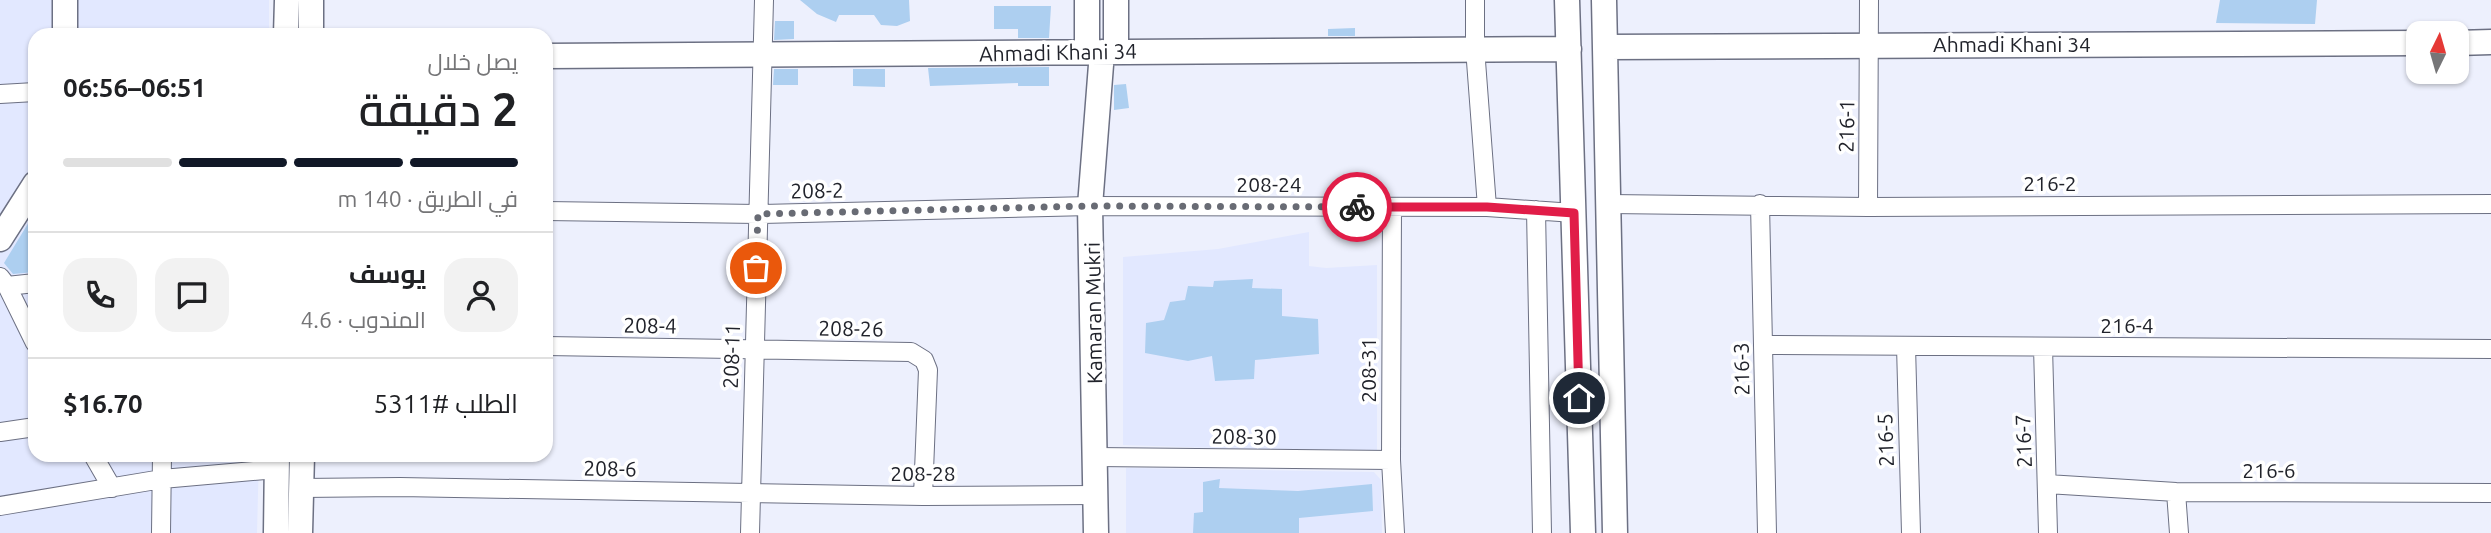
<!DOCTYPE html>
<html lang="ar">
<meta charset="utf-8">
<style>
body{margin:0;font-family:Ubuntu,Cairo,sans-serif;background:#f2f2f2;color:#202124;direction:rtl;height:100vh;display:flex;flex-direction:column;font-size:26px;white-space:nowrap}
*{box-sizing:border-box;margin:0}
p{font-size:23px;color:#757577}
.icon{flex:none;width:38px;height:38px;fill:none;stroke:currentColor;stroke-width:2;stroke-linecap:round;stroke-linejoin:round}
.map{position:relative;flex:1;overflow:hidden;direction:ltr}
.drawer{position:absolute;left:28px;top:28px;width:525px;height:434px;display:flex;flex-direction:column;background:#fff;border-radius:21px;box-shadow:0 2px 5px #0004;direction:rtl}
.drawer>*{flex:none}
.needle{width:46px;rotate:5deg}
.controls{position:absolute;left:2406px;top:21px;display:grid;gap:14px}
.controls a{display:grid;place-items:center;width:63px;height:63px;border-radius:14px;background:#fff;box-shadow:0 2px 5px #0004;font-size:35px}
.pin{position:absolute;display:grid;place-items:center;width:60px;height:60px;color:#fff;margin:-30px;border:4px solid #fff;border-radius:50%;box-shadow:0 2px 7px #0007}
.courier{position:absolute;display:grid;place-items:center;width:70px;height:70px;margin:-35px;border:5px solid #e11d48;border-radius:50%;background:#fff;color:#222;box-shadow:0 2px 9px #0007}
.summary em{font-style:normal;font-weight:600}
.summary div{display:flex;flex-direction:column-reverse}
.summary{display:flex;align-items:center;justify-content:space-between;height:119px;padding:0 35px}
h1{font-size:46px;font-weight:600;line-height:52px}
.bar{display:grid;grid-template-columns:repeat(4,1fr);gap:10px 7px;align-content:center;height:84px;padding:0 35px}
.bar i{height:9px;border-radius:5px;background:#e0e0e0}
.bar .selected{background:#111827}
.bar p{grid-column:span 4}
.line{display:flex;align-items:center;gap:18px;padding:0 35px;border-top:2px solid #e0e0e0}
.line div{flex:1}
.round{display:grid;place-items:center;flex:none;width:74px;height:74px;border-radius:21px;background:#f2f2f2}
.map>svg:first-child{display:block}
.built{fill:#e2e8ff}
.building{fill:#adcff0}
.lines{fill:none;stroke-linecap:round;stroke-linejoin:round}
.street-casing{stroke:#6c7083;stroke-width:20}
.secondary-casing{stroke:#6c7083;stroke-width:27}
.street{stroke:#fff;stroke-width:18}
.secondary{stroke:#fff;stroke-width:24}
.done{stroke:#686b74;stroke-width:7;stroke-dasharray:0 12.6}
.route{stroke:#e11d48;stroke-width:9}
.labels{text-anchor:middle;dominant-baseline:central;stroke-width:7;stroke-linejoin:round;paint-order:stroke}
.street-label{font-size:21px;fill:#21232b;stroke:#fff}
</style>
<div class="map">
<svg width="2491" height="533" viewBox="0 0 2491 533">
<rect width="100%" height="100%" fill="#edf0fd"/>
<path class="built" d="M0 0H269V35H35V455H259L257 533H0Z
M1309 232V266L1326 268 1377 265V453L1123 445V257L1218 249Z
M1126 468 1374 472 1381 480 1382 533H1126Z"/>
<path class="building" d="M800 0H909L910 21 897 26 881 25 874 15H839L836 22 817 14Z
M2220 0H2317L2315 24 2216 23Z
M994 6H1051L1049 38H1018V29H994Z
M775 21H794V39L774 40Z
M1355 28V36H1328V29Z
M1049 67V86H1018V83L930 86 928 68Z
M774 69H798V85H773Z
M853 69H885V87L853 86Z
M1126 84 1129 108 1114 110V85Z
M35 212V272L13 274 4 263Z
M1253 279 1252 288 1282 289V316L1318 319 1319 354 1255 360 1254 379 1215 381 1212 356 1188 361 1145 353 1146 323 1164 320 1170 302 1185 300 1188 286 1213 287 1214 281Z
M1220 479 1219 488 1298 491 1372 484 1373 511 1299 518V533H1193L1194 513 1203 512V482Z"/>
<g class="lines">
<defs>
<path id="street" d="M1475 0V48L1487 207
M0 94 35 92
M1609 204 1868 207 2491 204
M1760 204 1767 533
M1392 207 1391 460 1395 533
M1868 207 1869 0
M1536 210 1542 533
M546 211 758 214 1090 206 1487 207 1574 213
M0 277 7 286 35 343
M7 286 35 283
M1763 345 2491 349
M546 346 911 352 924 360 928 370 923 496
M1906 346 1911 533
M2043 347 2048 533
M0 432 35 427
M93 455 112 488
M1096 457 1391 460
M2047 484 2176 492 2491 493
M301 488 400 487 923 496 1096 495
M2176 492 2179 533
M0 506 162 479 277 469
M161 533 162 455
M750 533 764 0"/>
<path id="secondary" d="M65 0V35
M1567 0 1583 533
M1604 0 1615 533
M286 35 287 0
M311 35V0
M2457 43 2491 42
M1606 47 2418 43
M1116 51V0
M1087 52V0
M546 56 1569 49
M0 239 35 184
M276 533 277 455
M300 533 302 455
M1096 533 1090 206 1102 52"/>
</defs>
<use href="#street" class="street-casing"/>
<use href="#secondary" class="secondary-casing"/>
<use href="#street" class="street"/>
<use href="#secondary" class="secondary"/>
</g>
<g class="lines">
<path class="done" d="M756 268 758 214 1090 206 1357 207"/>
<path class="route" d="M1357 207H1487L1574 213 1579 398"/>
</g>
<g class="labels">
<g class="street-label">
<text x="2012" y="44">Ahmadi Khani 34</text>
<text transform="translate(1058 52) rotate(-1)">Ahmadi Khani 34</text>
<text transform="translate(1846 126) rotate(-89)">216-1</text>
<text x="2050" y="183">216-2</text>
<text x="1269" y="184">208-24</text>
<text transform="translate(817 190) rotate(-1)">208-2</text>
<text transform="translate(1093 313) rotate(-91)">Kamaran Mukri</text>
<text transform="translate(650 325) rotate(1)">208-4</text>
<text x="2127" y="325">216-4</text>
<text transform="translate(851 328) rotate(1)">208-26</text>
<text transform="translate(731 356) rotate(-88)">208-11</text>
<text transform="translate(1741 369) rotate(-91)">216-3</text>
<text transform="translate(1368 370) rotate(-90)">208-31</text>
<text transform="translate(1244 436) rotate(1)">208-30</text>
<text transform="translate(1885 440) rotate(-92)">216-5</text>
<text transform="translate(2023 441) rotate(-92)">216-7</text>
<text transform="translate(610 468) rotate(1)">208-6</text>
<text x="2269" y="470">216-6</text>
<text x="923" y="473">208-28</text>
</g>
</g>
</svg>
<div class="controls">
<a><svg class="needle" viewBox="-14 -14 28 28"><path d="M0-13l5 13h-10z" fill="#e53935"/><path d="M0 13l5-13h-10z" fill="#757577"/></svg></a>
</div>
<div class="pin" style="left:756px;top:268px;background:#ea580c"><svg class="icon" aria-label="bag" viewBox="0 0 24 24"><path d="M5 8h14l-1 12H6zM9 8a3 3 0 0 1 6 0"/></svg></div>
<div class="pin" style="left:1579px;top:398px;background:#1f2937"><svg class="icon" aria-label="home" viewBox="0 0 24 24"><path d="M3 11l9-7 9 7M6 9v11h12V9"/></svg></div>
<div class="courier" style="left:1357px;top:207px"><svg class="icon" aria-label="bike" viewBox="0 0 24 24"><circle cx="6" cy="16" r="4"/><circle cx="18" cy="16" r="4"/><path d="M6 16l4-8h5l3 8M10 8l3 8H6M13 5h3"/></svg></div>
<section class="drawer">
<div class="summary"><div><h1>2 دقيقة</h1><p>يصل خلال</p></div><em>06:51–06:56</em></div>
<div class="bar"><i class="selected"></i><i class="selected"></i><i class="selected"></i><i></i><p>في الطريق · 140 m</p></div>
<div class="line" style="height:126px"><a class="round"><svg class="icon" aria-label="person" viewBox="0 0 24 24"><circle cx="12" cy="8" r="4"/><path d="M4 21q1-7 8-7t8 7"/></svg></a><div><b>يوسف</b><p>المندوب · 4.6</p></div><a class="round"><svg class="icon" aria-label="chat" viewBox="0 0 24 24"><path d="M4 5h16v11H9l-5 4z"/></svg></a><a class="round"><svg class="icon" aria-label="phone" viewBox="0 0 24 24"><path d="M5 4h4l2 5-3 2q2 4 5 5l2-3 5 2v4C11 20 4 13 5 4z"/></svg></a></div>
<div class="line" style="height:91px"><div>الطلب #5311</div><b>$16.70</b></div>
</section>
</div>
